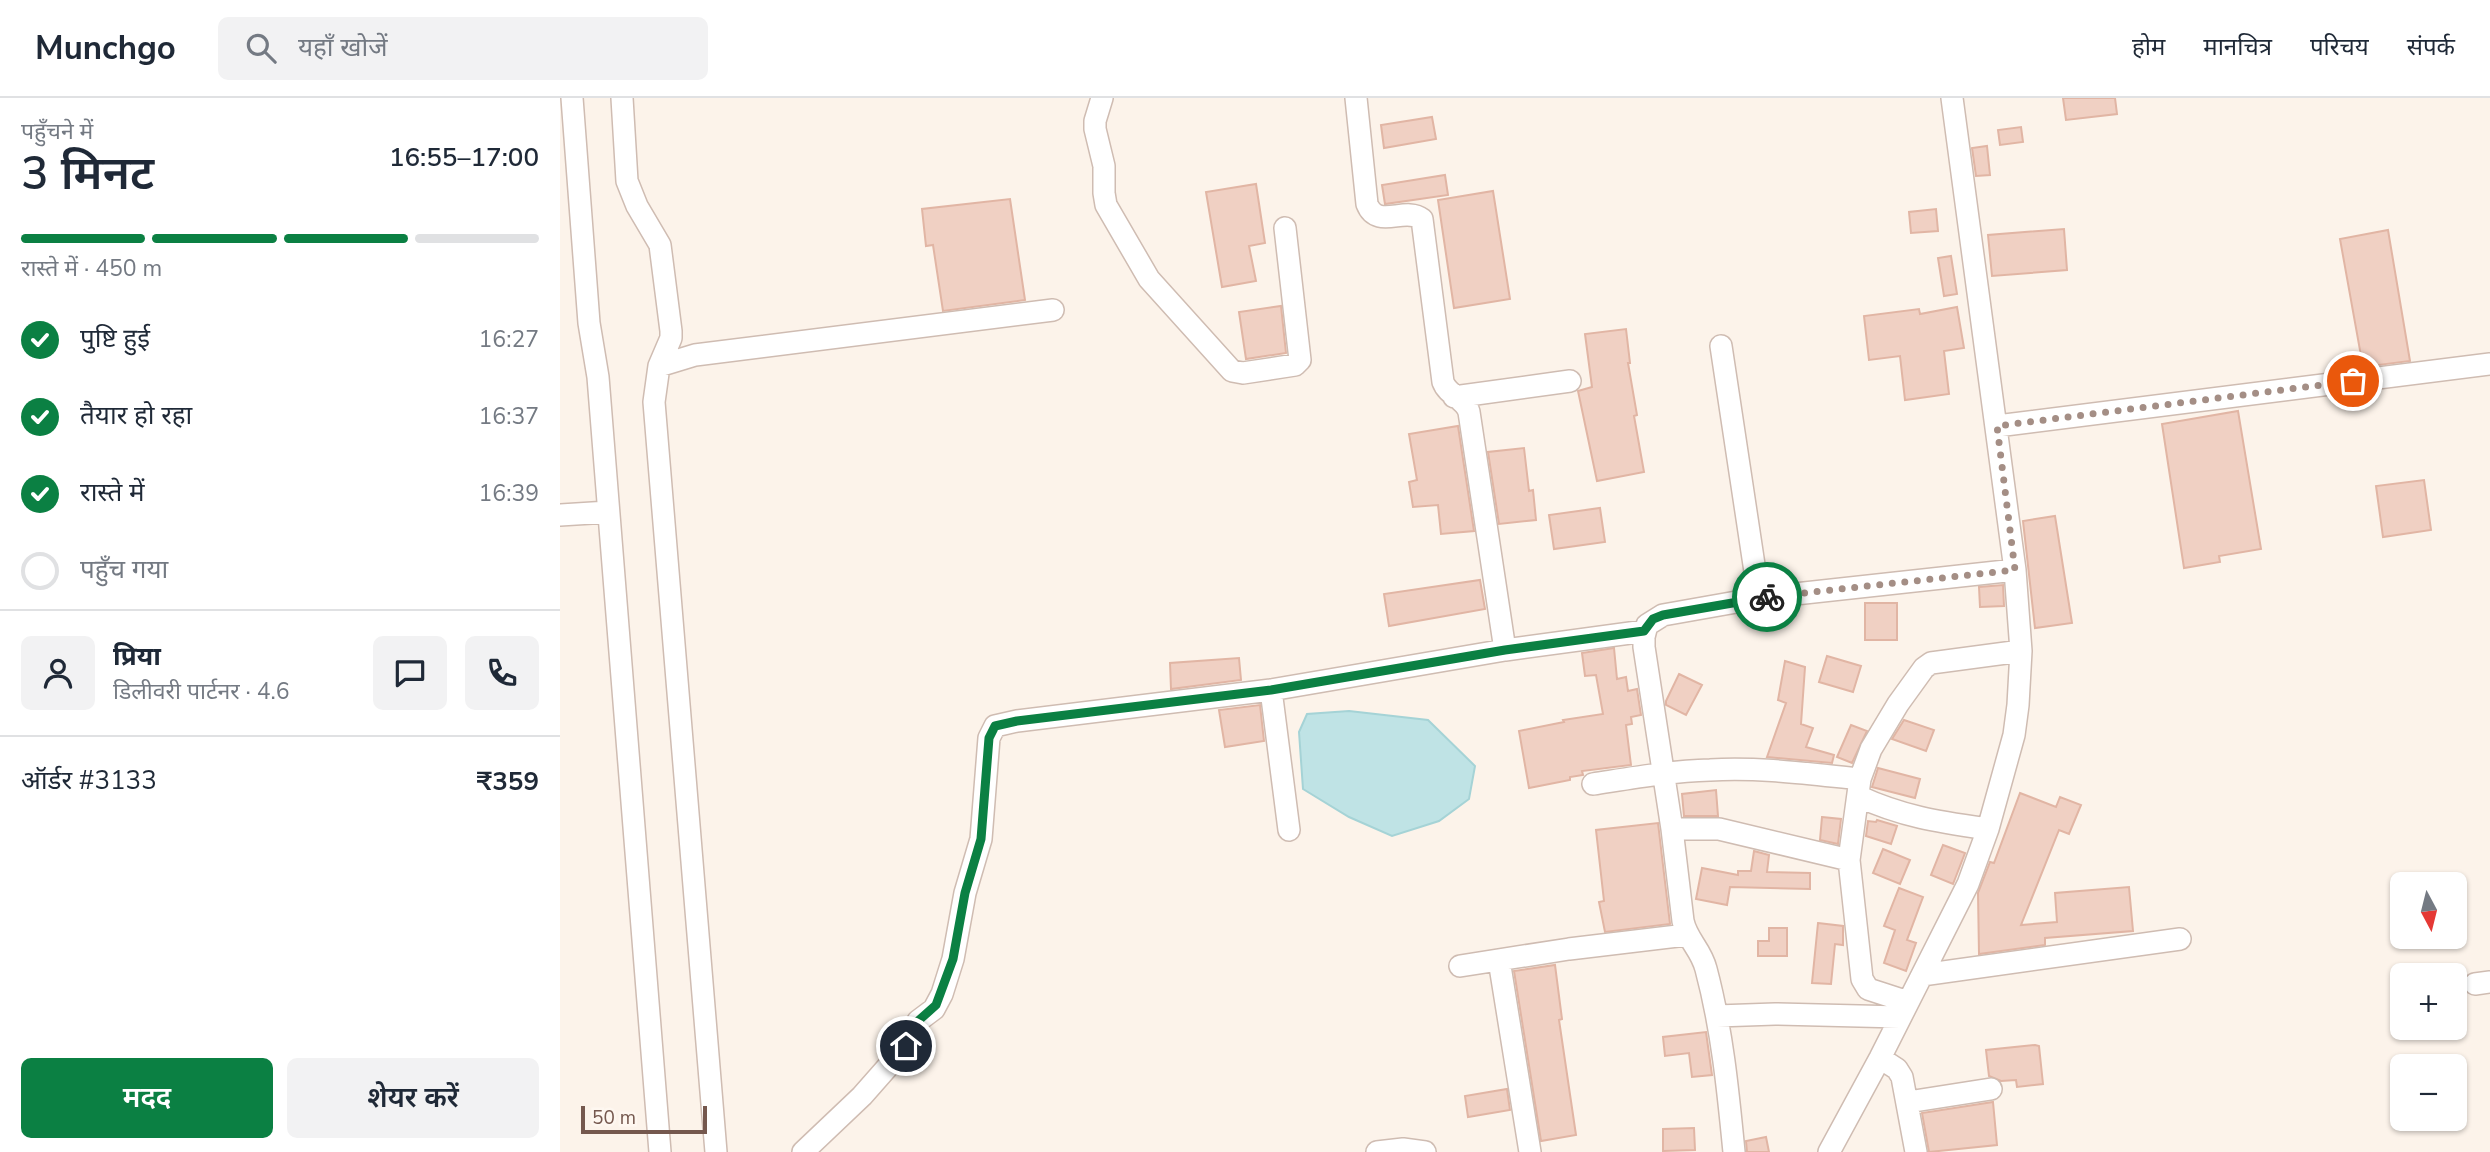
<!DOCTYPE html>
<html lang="hi">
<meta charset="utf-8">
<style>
body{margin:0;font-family:"Nunito Sans","Noto Sans Devanagari",sans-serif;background:#f2f2f3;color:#1f2937;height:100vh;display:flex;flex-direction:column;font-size:26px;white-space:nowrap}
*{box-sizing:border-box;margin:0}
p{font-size:23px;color:#747a83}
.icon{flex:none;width:38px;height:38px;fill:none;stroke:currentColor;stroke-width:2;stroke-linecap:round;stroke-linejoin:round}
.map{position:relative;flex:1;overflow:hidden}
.sheet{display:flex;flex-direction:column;background:#fff;width:560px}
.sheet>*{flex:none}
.needle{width:46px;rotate:173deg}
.fabs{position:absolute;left:1830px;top:774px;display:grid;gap:14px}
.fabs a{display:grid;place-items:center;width:77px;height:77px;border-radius:10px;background:#fff;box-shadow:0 2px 5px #0004;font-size:35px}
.scale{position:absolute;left:21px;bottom:18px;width:126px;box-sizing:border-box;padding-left:7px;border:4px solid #75584e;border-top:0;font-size:19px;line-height:24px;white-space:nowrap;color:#75584e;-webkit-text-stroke:5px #fef7f0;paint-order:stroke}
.pin{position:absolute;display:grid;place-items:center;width:60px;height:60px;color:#fff;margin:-30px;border:4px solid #fff;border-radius:50%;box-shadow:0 2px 7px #0007}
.courier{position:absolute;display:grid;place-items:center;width:70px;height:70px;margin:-35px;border:5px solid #0b8043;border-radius:50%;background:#fff;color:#222;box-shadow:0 2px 9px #0007}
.headline em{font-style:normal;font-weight:600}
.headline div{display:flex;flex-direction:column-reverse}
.headline{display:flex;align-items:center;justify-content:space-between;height:119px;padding:0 21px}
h1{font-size:46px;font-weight:600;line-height:52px}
.bar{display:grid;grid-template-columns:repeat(4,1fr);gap:10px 7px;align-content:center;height:84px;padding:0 21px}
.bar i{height:9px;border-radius:5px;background:#e0e1e3}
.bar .selected{background:#0b8043}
.bar p{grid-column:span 4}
.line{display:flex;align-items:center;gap:18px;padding:0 21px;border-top:2px solid #e0e1e3}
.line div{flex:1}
.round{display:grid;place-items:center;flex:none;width:74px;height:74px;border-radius:10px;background:#f2f2f3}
ol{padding:0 21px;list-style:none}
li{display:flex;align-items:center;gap:21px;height:77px}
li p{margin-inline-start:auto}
li .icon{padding:7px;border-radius:50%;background:#0b8043;color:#fff;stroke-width:4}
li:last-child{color:#747a83}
li i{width:38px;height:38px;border:4px solid #e0e1e3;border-radius:50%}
.action{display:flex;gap:14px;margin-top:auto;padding:14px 21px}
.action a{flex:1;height:80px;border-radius:10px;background:#0b8043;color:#fff;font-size:28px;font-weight:600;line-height:80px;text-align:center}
.action a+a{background:#f2f2f3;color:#1f2937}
header{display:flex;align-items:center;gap:42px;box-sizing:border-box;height:98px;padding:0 35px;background:#fff;border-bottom:2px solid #e0e1e3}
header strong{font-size:33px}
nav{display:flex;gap:38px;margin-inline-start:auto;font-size:24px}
.search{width:490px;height:63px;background:#f2f2f3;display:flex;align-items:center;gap:18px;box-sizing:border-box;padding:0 24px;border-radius:10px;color:#747a83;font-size:26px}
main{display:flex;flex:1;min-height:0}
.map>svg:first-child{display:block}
.water{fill:#bfe3e5;stroke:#a5d3d6;stroke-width:2}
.building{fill:#f0d0c3;stroke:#e1b5a4;stroke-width:2}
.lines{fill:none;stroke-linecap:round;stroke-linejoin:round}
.minor-casing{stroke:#cfbcb2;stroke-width:24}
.minor{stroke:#fff;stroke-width:21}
.done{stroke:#a48e85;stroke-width:7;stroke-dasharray:0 12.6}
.route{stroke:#0b8043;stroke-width:9}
</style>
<header>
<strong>Munchgo</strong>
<div class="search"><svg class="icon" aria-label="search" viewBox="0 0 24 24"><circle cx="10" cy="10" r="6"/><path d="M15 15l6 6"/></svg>यहाँ खोजें</div>
<nav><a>होम</a><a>मानचित्र</a><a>परिचय</a><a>संपर्क</a></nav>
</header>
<main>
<section class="sheet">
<div class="headline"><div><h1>3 मिनट</h1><p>पहुँचने में</p></div><em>16:55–17:00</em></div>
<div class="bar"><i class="selected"></i><i class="selected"></i><i class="selected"></i><i></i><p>रास्ते में · 450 m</p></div>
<ol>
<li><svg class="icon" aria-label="check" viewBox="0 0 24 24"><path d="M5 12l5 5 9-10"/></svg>पुष्टि हुई<p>16:27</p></li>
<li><svg class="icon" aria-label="check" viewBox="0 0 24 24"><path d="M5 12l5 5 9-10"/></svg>तैयार हो रहा<p>16:37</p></li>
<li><svg class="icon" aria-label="check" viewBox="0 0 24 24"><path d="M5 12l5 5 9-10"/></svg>रास्ते में<p>16:39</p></li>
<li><i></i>पहुँच गया</li>
</ol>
<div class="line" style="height:126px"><a class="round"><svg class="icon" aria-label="person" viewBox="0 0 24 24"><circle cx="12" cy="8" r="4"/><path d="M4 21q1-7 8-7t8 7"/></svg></a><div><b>प्रिया</b><p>डिलीवरी पार्टनर · 4.6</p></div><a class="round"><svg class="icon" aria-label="chat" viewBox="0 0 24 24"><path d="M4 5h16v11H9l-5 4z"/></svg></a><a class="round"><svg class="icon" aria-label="phone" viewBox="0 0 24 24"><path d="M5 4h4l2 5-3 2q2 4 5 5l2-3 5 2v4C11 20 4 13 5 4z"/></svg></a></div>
<div class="line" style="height:91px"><div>ऑर्डर #3133</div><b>₹359</b></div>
<div class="action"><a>मदद</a><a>शेयर करें</a></div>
</section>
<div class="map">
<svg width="1930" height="1054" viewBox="0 0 1930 1054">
<rect width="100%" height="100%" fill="#fcf3ea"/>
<path class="water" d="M789 613 868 622 915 668 909 701 879 723 832 738 789 719 743 691 739 634 747 616Z"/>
<path class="building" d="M1503 0H1555L1557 16 1506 22Z
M872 19 876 41 824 50 821 27Z
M1461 29 1463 44 1440 47 1438 32Z
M1427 48 1430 77 1416 78 1412 50Z
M885 77 888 97 825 106 822 87Z
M696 86 705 145 689 148 696 183 662 189 646 94Z
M933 93 950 201 894 210 878 102Z
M450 101 465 202 383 213 373 147 366 148 362 111Z
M1376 111 1378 133 1351 135 1349 114Z
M1504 131 1507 172 1432 178 1428 137Z
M1828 132 1850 263 1803 269 1780 141Z
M1391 158 1397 196 1384 198 1378 160Z
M721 208 726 255 686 261 679 214Z
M1397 209 1404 250 1384 253 1389 296 1345 302 1340 258 1309 262 1304 218 1359 211 1360 216Z
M1066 231 1070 265H1068L1077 317 1074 318 1084 374 1037 383 1018 293 1032 289 1025 236Z
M1678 313 1701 451 1659 458 1660 464 1624 470 1602 326Z
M898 328 914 433 881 436 878 407 853 409 849 384 857 382 849 336Z
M964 350 969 393 973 392 976 422 939 426 928 354Z
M1864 382 1871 432 1823 439 1816 388Z
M1040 410 1045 444 994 451 989 417Z
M1495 418 1512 525 1475 530 1463 423Z
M920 482 925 511 829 528 824 496Z
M1443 487 1444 508 1420 509 1419 489Z
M1305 505H1337V542H1305Z
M1054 550 1057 581 1066 579 1068 593 1077 591 1081 617 1071 619 1072 626 1066 627 1071 667 1022 673 1023 677 1010 679V682L969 690 959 633 1004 624 1003 622 1043 616 1036 577 1025 578 1022 555Z
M1267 558 1301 568 1293 594 1259 584Z
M679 560 681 582 611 591 610 565Z
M1225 563 1245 569 1241 626 1253 630 1246 649 1274 657 1272 665 1207 659 1226 605 1218 602Z
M1119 576 1142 587 1126 617 1106 607V603Z
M700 607 704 643 665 649 659 612Z
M1344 622 1374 632 1366 653 1332 641Z
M1291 627 1307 633 1292 665 1277 659Z
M1318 670 1360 681 1355 700 1312 689Z
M1156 692 1158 718H1124L1122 696Z
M1460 695 1496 709 1500 699 1521 707 1509 736 1499 732 1461 827 1497 824 1495 795 1569 789 1573 833 1485 840V847L1419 856 1418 795 1430 764 1434 765Z
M1262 719 1281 721 1278 746 1260 742Z
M1317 722 1337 728 1331 746 1306 738 1308 723 1316 724Z
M1098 725 1110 826 1045 834 1039 804 1044 803 1036 732Z
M1383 747 1405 755 1393 786 1371 777Z
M1323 751 1350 762 1340 786 1313 775Z
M1194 753 1209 757 1207 774 1250 775V791L1170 789 1167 807 1136 801 1142 770 1178 777V773H1191Z
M1339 790 1363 799 1347 842 1356 845 1346 873 1324 865 1335 832 1324 828Z
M1258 825 1283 828V847L1275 846 1271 886 1252 885Z
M1209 830H1227V858H1198V843H1209Z
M995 867 1002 921 999 922 1016 1037 981 1043 954 873Z
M1146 934 1152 977 1132 979 1129 955 1105 958 1103 939Z
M1475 947 1479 948 1483 986 1457 989 1456 982 1441 983 1429 978 1426 952Z
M947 991 950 1012 908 1019 905 998Z
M1433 1004 1437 1047 1369 1054 1362 1015Z
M1134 1030 1135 1052 1103 1053V1031Z
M1206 1039 1209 1054H1187L1186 1043Z"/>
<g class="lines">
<defs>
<path id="minor" d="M12 0 29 225 38 279 100 1054
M62 0 67 83 77 108 100 147 111 233V240L99 268 94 304 156 1054
M542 0 535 23V31L544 68V95L546 107 589 181 672 273 683 275 735 267 740 262 725 130
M796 0 807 106C817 132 845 108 862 121L883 284C888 298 905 300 909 314L945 552
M1161 248 1199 500
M99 268 135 257 493 212
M894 299 1010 283
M1437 328 1930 266
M0 417 48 414
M711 592 729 732
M1033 686C1072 680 1111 673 1150 672 1200 669 1250 676 1300 681
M1298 698C1343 719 1380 724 1428 731
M1112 731H1159L1289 762
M939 862 970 1054
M900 868 1009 851 1126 837
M1362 877 1620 841
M1915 886 1930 884
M1348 904 1308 891 1302 881 1289 762 1300 681 1311 651 1338 606 1364 570 1371 565 1461 553
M1157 918 1215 916 1340 919
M1320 960 1337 971 1342 979 1356 1054
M1348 1004 1431 991
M243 1054 302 998 339 956 346 948 358 923 374 911 382 896 393 861 405 795 421 741 429 640 435 628 457 623 711 592 945 552 1085 533
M817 1054 843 1051 865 1054
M1174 1054C1168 992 1162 931 1146 871 1141 851 1127 842 1123 823L1112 731 1084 549V539L1087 527 1103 517 1199 500 1455 472
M1269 1054 1320 960 1408 786 1428 731 1454 637 1458 607 1461 553 1455 472 1392 0"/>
</defs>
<use href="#minor" class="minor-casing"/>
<use href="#minor" class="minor"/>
</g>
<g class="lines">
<path class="done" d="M1207 499 1455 472 1437 328 1793 283"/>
<path class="route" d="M346 948 358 923 376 907 393 861 405 795 421 741 429 640 435 628 457 623 711 592 945 552 1084 533 1093 521 1103 517 1207 499"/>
</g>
</svg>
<div class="fabs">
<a><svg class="needle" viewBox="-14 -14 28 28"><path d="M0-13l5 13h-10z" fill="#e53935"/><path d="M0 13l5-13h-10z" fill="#747a83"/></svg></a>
<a>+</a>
<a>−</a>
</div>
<div class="scale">50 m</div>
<div class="pin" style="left:1793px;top:283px;background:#ea580c"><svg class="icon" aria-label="bag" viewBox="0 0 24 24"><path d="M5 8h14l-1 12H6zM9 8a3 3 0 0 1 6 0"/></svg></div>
<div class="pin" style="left:346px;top:948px;background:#1f2937"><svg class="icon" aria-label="home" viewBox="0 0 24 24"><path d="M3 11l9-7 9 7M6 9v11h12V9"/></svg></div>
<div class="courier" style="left:1207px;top:499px"><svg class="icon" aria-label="bike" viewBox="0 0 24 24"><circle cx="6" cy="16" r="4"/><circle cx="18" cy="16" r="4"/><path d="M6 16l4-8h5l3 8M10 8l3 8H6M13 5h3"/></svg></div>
</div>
</main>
